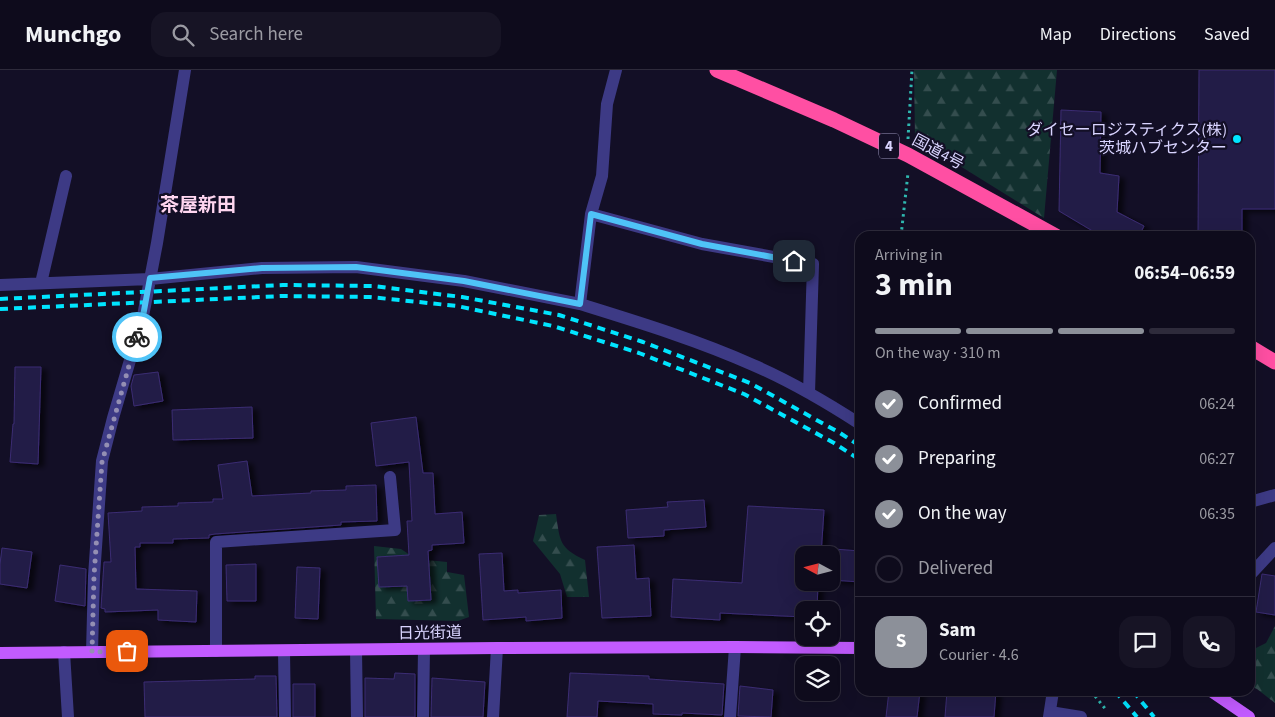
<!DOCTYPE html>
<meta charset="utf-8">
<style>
body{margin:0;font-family:"Source Sans 3","Noto Sans JP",sans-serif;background:#171425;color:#f1f3f6;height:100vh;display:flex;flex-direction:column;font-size:19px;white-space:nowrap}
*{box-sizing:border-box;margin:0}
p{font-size:16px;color:#9b9ba3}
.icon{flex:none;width:28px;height:28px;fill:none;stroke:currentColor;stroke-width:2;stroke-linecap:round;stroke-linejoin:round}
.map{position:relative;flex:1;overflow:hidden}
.drawer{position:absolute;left:855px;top:161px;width:400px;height:465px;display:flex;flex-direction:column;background:#0e0b1c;border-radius:15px;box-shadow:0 5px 20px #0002,0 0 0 1px #2e2b3b}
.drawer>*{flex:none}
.needle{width:32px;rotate:277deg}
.tools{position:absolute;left:795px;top:476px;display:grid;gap:10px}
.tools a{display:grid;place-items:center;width:45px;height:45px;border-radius:10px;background:#0e0b1c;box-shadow:0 5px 20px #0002,0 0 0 1px #2e2b3b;font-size:25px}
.pin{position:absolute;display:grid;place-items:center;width:42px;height:42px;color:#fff;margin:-21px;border-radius:10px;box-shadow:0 2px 8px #0006}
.courier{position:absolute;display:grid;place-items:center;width:50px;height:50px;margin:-25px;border:4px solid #4fc3f7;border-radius:50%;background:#fff;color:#222;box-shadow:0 1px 6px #0007}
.summary em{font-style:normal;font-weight:700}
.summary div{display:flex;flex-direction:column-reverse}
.summary{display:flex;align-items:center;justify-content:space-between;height:85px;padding:0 20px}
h1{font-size:32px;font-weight:700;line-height:38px}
.bar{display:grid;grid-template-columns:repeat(4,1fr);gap:8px 5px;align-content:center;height:60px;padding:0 20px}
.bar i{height:6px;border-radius:4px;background:#2e2b3b}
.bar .selected{background:#8c9099}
.bar p{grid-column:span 4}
.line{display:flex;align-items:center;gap:12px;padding:0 20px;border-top:1px solid #2e2b3b}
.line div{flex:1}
.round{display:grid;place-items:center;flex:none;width:52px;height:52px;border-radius:15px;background:#171425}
ol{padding:0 20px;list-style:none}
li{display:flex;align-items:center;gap:15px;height:55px}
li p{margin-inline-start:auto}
li .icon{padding:5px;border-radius:50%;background:#8c9099;color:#fff;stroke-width:4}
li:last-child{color:#9b9ba3}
li i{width:28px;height:28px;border:2px solid #2e2b3b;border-radius:50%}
header{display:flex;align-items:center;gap:30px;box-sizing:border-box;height:70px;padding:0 25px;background:#0e0b1c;border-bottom:1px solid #2e2b3b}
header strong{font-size:24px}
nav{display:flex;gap:28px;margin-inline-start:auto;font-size:18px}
.search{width:350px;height:45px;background:#171425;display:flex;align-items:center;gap:12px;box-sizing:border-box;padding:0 18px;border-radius:15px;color:#9b9ba3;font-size:19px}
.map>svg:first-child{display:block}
.forest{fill:url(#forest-firs)}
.building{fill:#241b47;stroke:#3b2d73;filter:url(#shadow)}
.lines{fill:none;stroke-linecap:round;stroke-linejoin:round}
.path{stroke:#2fb8b0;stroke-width:3;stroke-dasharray:2.5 4;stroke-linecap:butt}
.minor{stroke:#3d3a85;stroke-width:12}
.major{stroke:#c25bff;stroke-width:12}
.highway{stroke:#ff4fa3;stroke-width:15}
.rail{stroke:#00e5ff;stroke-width:4;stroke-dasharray:8 6;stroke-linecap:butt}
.done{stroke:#948fb3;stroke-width:5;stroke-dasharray:0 9}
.route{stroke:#4fc3f7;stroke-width:6}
.poi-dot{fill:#00e5ff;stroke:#130f26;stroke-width:2}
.labels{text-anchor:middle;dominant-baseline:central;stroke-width:4.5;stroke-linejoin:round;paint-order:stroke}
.shield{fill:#130f26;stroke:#9e99be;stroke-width:1}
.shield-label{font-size:15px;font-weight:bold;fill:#d9d4ff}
.poi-label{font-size:16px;fill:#d9d4ff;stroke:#130f26;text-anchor:end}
.street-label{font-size:16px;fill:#d9d4ff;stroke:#130f26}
.quarter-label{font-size:19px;font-weight:bold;fill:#ffd6f0;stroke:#130f26}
</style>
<header>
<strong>Munchgo</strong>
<div class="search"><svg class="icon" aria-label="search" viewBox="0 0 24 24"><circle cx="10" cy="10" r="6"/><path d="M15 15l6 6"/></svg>Search here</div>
<nav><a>Map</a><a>Directions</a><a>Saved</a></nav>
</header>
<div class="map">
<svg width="1275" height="647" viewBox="0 0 1275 647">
<defs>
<pattern id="forest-firs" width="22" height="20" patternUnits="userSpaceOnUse" patternTransform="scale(1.25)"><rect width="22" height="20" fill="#12302f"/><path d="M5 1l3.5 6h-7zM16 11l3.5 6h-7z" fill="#344d4e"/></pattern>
<filter id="shadow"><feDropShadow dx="5.5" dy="3" stdDeviation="2.5" flood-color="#0009"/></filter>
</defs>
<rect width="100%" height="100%" fill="#130f26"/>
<path class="forest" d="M914 0H1057L1044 148 915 68Z
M556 444C560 471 559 478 585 490L589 527H567L560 504 533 471 539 445Z
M374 476 401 479 416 489 447 492V502L464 505 469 547 458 551 376 549Z
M1275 556V633L1257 619 1250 616V581L1266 573Z"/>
<path class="building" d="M1199 0H1275V139H1242V166H1198Z
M1061 40 1101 42 1100 103 1119 106 1117 142 1144 156 1139 166H1101L1059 141Z
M15 297H41L38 394 10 392 13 354H14Z
M158 302 163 331 134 336 131 316 134 305Z
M252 337 253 368 173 370 172 340Z
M416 347 423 403H433L435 444 462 442 464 473 432 475V480L428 481 431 530 408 531 407 516 379 517 377 487 409 485 407 451H412L409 392 376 396 371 353Z
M247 391 252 426 311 423V421L346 420V416L376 415 377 451 341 452V455L215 464 209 465V468L173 469V473H140V477H135L136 519 197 521 196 552 158 550V540L105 542V539L101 538 104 492H111L108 443 142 441V437L178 436V433L213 432V429H223L218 395Z
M704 430 706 457 664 460V466L628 468 626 440 668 437 667 432Z
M748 436 824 440 821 485H804V513H818L817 540H804V547L720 543V550L671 547 673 509 742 513Z
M634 475 636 509 649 508 651 546 602 548 597 477Z
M2 478 32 482 27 518 0 514V494Z
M834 479 860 481V512L832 510Z
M502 483 504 521 518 520V523L561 520 562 548 526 551V547L483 550 479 484Z
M256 494V531H227L226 495Z
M60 495 86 499 85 536 55 531Z
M297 497 320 498 318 549 295 548Z
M1262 504 1275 506V545L1256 542Z
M395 603 415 604V647H365V608L394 609Z
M570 603 649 606V609L724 614 722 645 682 643V645L653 644V634L598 631 597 647H567Z
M255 606H276L277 647H145L144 612 255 609Z
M432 608 485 612 483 647H431Z
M293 614H315V647H293Z
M740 616 773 620 771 647 738 646Z
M889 621H920L917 647H886Z
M947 621H996L994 647H945Z"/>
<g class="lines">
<path class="path" d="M908 69 912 0
M901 166 908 103
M1091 621 1107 641
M1184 621 1188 623"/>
<path class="minor" d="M616 0 607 34 602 106 591 144 580 234C638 252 697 270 753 295 790 311 826 332 860 354
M591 144 702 174 813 194 809 323
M41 213 66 106
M0 215 150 209 262 198 356 197 464 211 580 234
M1250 432 1275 425
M1250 505 1275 478
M356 580 357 647
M216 581V472L395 460 390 407
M284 581 285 647
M64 582 68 647
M92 582 94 506 102 391 113 348 143 246 157 173 185 0
M1050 642 1081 647
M423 647 424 579
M493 647 497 578
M730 647 735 577
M1049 647 1053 621"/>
<path class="major" d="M0 583 497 578 735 577 860 578
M1211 621 1249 647"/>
<path class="highway" d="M717 0 834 50 908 85 1056 166
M1250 277 1275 292"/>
<path class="rail" d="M0 229 283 215 373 216 462 227 559 245 643 272 750 313 840 363 860 376
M0 239 282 226 370 227 457 236 553 256 639 283 744 324 834 373 860 390
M1115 621 1137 647
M1133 621 1154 647"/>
</g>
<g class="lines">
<path class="done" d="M127 581 92 582 94 506 102 392 137 267"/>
<path class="route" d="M137 267 143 246 150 208 262 198 356 197 464 211 580 234 591 144 702 174 794 191"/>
</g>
<circle class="poi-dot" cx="1237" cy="69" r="5"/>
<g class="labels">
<rect class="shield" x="879" y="63.5" width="20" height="25" rx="4"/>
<g class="shield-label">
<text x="889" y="76">4</text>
</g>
<g class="poi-label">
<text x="1227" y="60">ダイセーロジスティクス(株)<tspan x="1227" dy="18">茨城ハブセンター</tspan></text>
</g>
<g class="street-label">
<text transform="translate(938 82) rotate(28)">国道4号</text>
<text transform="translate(430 563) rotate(-1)">日光街道</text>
</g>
<g class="quarter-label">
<text x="198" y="135">茶屋新田</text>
</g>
</g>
</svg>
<div class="tools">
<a><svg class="needle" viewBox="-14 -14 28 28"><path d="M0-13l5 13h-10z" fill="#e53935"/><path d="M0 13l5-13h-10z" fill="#9b9ba3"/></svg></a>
<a><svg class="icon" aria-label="locate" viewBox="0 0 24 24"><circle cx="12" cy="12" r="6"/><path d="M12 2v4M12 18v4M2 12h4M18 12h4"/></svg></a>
<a><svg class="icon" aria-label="layers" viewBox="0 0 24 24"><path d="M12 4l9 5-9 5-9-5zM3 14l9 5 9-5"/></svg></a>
</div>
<div class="pin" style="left:127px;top:581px;background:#ea580c"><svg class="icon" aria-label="bag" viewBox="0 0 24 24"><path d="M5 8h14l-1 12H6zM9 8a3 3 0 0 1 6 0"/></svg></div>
<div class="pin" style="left:794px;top:191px;background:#1f2937"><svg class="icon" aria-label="home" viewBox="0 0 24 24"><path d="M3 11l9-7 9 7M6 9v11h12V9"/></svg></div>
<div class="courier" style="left:137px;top:267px"><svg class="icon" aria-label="bike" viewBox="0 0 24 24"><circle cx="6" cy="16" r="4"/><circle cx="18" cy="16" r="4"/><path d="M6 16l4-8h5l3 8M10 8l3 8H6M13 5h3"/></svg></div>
<section class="drawer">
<div class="summary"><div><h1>3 min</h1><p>Arriving in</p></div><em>06:54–06:59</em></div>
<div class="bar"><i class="selected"></i><i class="selected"></i><i class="selected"></i><i></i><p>On the way · 310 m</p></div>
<ol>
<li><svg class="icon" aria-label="check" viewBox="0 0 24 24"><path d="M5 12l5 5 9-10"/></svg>Confirmed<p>06:24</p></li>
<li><svg class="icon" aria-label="check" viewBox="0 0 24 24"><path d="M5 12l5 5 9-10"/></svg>Preparing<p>06:27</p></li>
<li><svg class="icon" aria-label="check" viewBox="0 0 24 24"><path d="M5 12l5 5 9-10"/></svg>On the way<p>06:35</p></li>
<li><i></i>Delivered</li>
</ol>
<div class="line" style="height:90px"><b class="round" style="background:#8c9099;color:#fff">S</b><div><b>Sam</b><p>Courier · 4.6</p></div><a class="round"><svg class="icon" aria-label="chat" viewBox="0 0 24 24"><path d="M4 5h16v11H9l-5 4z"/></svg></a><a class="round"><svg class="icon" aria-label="phone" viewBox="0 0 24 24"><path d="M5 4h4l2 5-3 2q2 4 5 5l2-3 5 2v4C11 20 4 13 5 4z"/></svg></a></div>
</section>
</div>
